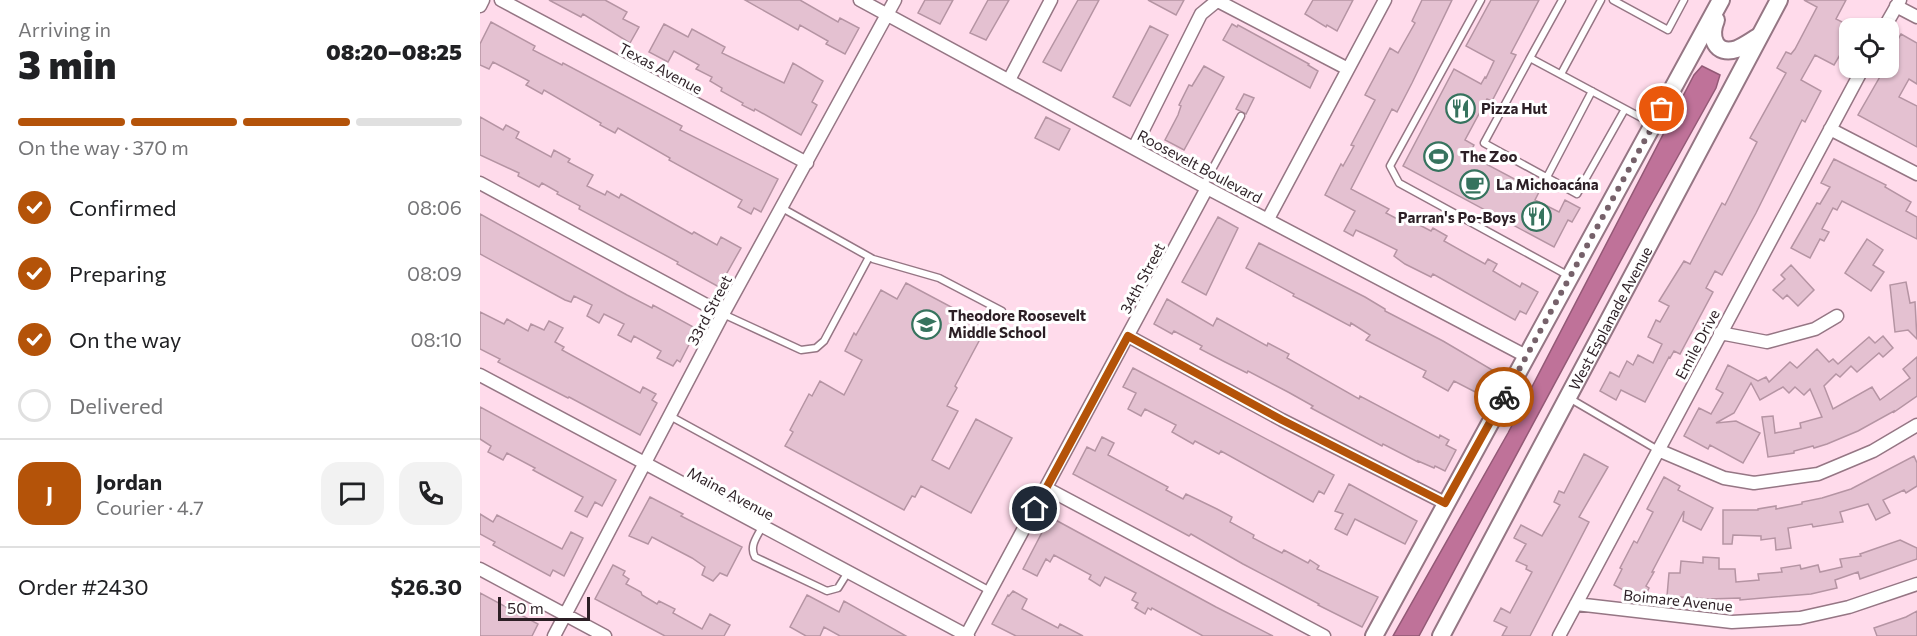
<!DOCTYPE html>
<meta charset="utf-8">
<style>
body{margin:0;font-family:Commissioner,sans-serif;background:#f2f2f2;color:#202124;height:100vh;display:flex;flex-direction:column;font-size:22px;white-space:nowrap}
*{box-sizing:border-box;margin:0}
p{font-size:20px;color:#757577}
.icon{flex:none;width:33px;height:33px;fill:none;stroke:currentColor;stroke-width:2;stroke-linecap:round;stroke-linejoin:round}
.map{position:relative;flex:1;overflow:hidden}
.side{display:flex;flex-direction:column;background:#fff;width:480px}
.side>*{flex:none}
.fabs{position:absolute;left:1359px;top:18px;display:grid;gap:12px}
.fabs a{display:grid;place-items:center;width:60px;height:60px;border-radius:12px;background:#fff;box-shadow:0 2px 4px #0004;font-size:30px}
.scale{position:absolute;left:18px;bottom:15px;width:92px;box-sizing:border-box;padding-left:6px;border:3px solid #2c1f25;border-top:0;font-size:16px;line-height:21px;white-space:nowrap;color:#2c1f25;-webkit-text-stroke:4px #fff;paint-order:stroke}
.pin{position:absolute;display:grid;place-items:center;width:51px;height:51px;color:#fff;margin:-26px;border:3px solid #fff;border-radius:50%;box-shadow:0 2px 6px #0007}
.courier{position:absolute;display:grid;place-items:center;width:60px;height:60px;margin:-30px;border:4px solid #b45309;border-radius:50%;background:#fff;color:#222;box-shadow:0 2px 8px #0007}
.head em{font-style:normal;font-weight:800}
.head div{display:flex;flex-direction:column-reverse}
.head{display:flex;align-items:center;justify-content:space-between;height:102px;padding:0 18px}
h1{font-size:39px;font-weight:800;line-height:45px}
.bar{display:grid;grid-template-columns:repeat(4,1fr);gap:9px 6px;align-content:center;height:72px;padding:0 18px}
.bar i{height:8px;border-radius:4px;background:#e0e0e0}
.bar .active{background:#b45309}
.bar p{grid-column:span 4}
.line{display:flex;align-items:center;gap:15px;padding:0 18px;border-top:2px solid #e0e0e0}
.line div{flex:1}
.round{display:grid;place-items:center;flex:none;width:63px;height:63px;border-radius:18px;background:#f2f2f2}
ol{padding:0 18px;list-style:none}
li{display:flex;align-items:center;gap:18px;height:66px}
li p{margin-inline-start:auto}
li .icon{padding:6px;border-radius:50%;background:#b45309;color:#fff;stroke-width:4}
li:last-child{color:#757577}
li i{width:33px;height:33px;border:3px solid #e0e0e0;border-radius:50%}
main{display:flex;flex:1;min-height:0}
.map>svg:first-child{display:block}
.water{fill:#bf7299;stroke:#935976;stroke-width:1.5}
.building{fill:#e4c1d1;stroke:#b594a3;stroke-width:1.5}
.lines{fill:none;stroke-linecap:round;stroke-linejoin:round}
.lane-casing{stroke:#957684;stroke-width:9}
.street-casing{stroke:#957684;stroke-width:15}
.secondary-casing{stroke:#957684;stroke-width:20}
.lane{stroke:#fff;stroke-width:6}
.street{stroke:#fff;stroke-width:12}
.secondary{stroke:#fff;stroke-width:16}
.done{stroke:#76616a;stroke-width:6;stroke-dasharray:0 10.8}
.route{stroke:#b45309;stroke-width:8}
.labels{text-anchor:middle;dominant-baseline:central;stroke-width:6;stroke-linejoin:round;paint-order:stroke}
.street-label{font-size:15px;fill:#2c1f25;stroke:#fff}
.poi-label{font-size:15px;font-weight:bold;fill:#2c1f25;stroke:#fff;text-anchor:start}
</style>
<main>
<section class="side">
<div class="head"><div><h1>3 min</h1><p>Arriving in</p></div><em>08:20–08:25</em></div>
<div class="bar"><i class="active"></i><i class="active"></i><i class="active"></i><i></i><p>On the way · 370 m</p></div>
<ol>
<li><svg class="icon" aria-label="check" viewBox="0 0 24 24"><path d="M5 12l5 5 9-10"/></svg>Confirmed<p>08:06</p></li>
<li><svg class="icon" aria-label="check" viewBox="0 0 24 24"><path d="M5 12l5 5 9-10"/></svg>Preparing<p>08:09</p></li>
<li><svg class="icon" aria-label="check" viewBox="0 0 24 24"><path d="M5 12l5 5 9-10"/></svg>On the way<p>08:10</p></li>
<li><i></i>Delivered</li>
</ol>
<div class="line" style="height:108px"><b class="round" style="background:#b45309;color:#fff">J</b><div><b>Jordan</b><p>Courier · 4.7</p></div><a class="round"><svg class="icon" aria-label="chat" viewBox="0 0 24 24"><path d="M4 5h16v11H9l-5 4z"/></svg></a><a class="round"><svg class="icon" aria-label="phone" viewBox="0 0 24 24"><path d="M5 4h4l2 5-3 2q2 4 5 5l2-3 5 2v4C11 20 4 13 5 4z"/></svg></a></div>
<div class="line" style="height:78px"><div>Order #2430</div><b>$26.30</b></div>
</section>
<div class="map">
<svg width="1437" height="636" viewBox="0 0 1437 636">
<rect width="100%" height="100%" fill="#ffdbeb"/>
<path class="water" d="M1222 66 1240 75 1236 88 1168 210 939 636H913L1028 433 1214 75Z"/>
<path class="building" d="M69 0H125L147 12 143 19 159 27 150 43 103 14 101 17Z
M265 0H320L358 22 360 18 379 28 365 54 346 44 348 41 320 25 318 30Z
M445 0H473L460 24 438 13Z
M508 0H529L506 40 490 33Z
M598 0H619L581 71 563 62Z
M668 0H704L696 15Z
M833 0H873L857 31 847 25 846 27 825 14Z
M942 0H972L932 83 917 112 912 109 871 189 909 209 906 213 923 222 926 218 951 231 953 228 967 236 964 241 1005 264 1008 259 1017 264 1013 271 1040 287 1042 283 1058 292 1046 314 1040 311 1035 320 953 274 951 277 925 264 914 256 917 250 893 238 876 230 873 236 864 231 875 211 845 195 861 164 863 166 874 146 871 145 895 100 885 95 910 48 918 53 935 23 932 21Z
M1011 0H1059L1031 53 1036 55 1012 101 1007 99 985 140 994 145 989 155 1059 192 1055 200 1079 212 1085 200 1100 208 1092 222 1088 220 1074 247 923 166 974 69 1001 84 1005 77 1006 78 1014 61 986 46Z
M1324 0H1366L1356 19 1370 26V38L1354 65 1335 55 1321 80 1341 91 1325 122 1322 120 1276 213 1242 275 1235 271 1226 288 1233 292 1200 354 1194 351 1190 358 1189 357 1165 402 1141 390 1136 400 1120 391 1130 372 1139 377 1147 361 1153 365 1158 355 1173 363 1182 344 1168 337 1176 320 1180 322 1189 306 1179 301 1204 261 1210 264 1242 203 1245 205 1277 142 1270 138 1306 73 1297 68 1306 52 1311 54 1315 49 1337 7Z
M11 22 55 46 53 50 82 65 83 63 202 126 200 130 298 179 281 212 274 208 271 214 258 207 262 200 189 160 190 158 138 128 135 133 120 125 121 123 64 90 62 94 46 85 49 81 13 62 9 69 0 65V44Z
M184 24 208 37 212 29 245 47 242 53 304 83 313 63 343 81 332 102 337 105 321 135 275 109 274 111 262 105 263 103 241 91 242 88 230 81 232 77 216 69 219 65 194 51 188 62 169 52Z
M752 24 757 27 758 25 789 42 829 64 828 65 838 71 830 88 743 40Z
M670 26 688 35 650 106 633 97Z
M1421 34 1437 43V84L1429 79 1419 97 1437 106V147L1378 115 1405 68H1408V58Z
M724 66 744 77 704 150 685 140 698 115 701 106 699 105 709 85 712 86Z
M764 94 774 98 766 114 756 109Z
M0 117 23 130 26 125 39 132 36 138 71 157 74 150 90 159 88 162 113 175 107 186 125 195 127 191 139 198 141 194 212 234 214 232 237 245 241 237 261 248 239 287 197 264 198 262 99 209 100 206 77 194 78 192 62 183 59 187 38 176 39 173 0 155Z
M566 117 590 129 579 150 555 138Z
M1354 159 1406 185 1405 187 1431 202 1426 211 1437 217V239L1362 201 1357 210 1353 208 1342 229 1349 232 1344 241 1340 239 1330 258 1311 248 1337 203 1340 204 1350 187 1341 183Z
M0 214 147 295 172 308 173 305 217 329 200 362 197 360 193 366 177 358 181 351 154 336 151 342 138 335 144 324 124 314 119 323 107 316 112 305 94 296 91 302 85 300 0 254Z
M738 217 758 228 726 295 702 282Z
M1387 239 1403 250 1393 265 1404 272 1391 291 1365 273Z
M779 243 885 297 905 309V311L963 341 1014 371 1001 395 974 381 968 391 943 377 946 371 886 340 890 335 871 323 870 326 829 304 813 296 814 294 766 268Z
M1311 265 1334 290 1318 306 1307 295 1303 299 1293 290 1305 279 1301 275Z
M1426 282 1430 303 1435 302 1437 339 1428 330 1415 332 1410 285Z
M426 283 507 326 475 386 477 388 467 406 478 411 452 460 469 469 496 419 532 438 491 513 441 486 435 497 432 496 424 510 305 446 313 432 310 430 329 394 332 396 340 381 364 395 382 360 365 351 374 333 376 335 401 290 417 299Z
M687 299 733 326 737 318 787 346 788 343 809 354 807 358 879 399 880 396 959 438 960 435 969 440 966 445 976 450 965 471 955 466 954 468 938 461V462L903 444 902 446 831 408 833 406 808 392 768 371 767 373 745 362 720 349 722 346 694 331 692 334 674 324Z
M0 312 24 324 27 319 48 331 51 324 64 330 69 321 83 328 75 342 84 347 82 350 160 393 163 387 176 394 172 400 177 403 160 435 89 397 88 398 18 362 20 359 0 349Z
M1403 336 1413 348 1403 357 1399 353 1377 372 1371 366 1360 377 1356 374 1344 386 1353 409 1392 387 1400 400 1430 378 1423 369 1437 357V396L1414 412V411L1378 431 1347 444 1334 448 1333 446 1314 451V453L1288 457 1282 417 1293 416 1295 433 1321 428 1320 423 1342 417 1330 389 1324 395 1315 387 1309 393 1303 387 1280 400 1271 383 1254 413 1236 423 1256 421 1280 433 1263 463 1230 445 1228 449 1204 436 1219 408 1231 414 1243 393 1236 389 1248 365 1278 381 1286 377 1289 382 1310 362 1317 368 1337 349 1349 362 1353 359 1358 364 1389 337 1395 343Z
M653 368 854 475 844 494 839 491 833 502 741 451 739 454 715 441 713 444 692 432 696 425 665 409 661 416 648 409 656 393 643 387Z
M0 407 136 480 122 506 115 502 107 517 95 511 103 497 53 470 55 468 27 453 23 460 8 452 11 446 0 439Z
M622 437 634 443 628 455 688 487 686 490 703 499 706 494 737 509 752 517 750 522 774 535 773 538 802 553 804 550 828 563 830 560 839 566 837 569 898 597 882 627 838 605 839 604 763 564 711 534 709 536 593 474 607 447 615 451Z
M1104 454 1128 467 1099 517 1109 522 1050 636H1022L1027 627 1014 621 1021 608 1030 613 1052 572 1046 569 1047 566 1036 561 1046 544 1034 538 1041 525 1062 536 1080 505 1074 502 1079 491 1084 493Z
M1434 456 1437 463V486L1426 493 1424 490 1403 500 1410 513 1396 520 1388 504 1360 512 1363 522 1333 527 1332 524 1308 528 1311 548 1296 550 1295 538 1281 540V536L1253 535 1252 544H1243V510H1278V509L1296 506V509L1322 504V502L1342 498 1371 489Z
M1184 477 1200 486 1198 490 1233 508 1221 530 1203 521 1204 511 1172 572H1174L1166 586 1169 588 1163 601 1134 585 1142 569 1140 568 1154 541 1157 543 1173 512 1167 509Z
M869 484 937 521 925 544 875 519 867 535 855 529 863 514 855 511Z
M170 497 203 514 201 516 262 547 247 576 240 573 233 581 222 575 225 567 212 558 172 537 168 544 149 536Z
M0 514 13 522 17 515 82 549 91 532 103 538 84 576 73 570 70 576 13 545 15 542 0 534Z
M570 517 736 607 793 636H723L672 608 671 610 668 608 665 614 655 608 658 603 652 600 656 593 625 577 620 586 609 579 611 575 574 555 570 562 566 559 557 576 543 569Z
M1420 540 1437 548V559L1380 579 1378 572 1355 580 1357 588 1331 594 1260 600V598L1228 599 1187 596 1189 573H1200L1201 561 1223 563V557L1239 558V569H1255L1256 582 1279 580 1278 574 1302 572 1301 568 1320 565 1321 569 1338 565 1340 572 1362 567 1360 559 1381 556 1380 554Z
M133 565 145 571 143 575 149 579 146 584 161 592 162 595 177 604 179 601 195 609 193 613 222 629 230 614 250 625 244 636H185L115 599Z
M533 591 547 599 542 609 578 628 580 624 603 636H536L512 624 528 595 529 596Z
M0 593 58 624 52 636H0Z
M327 595 359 612 364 601 426 636H360L344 627 340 636H326L310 627Z
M1437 611V636H1397L1394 628 1426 617Z"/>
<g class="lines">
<defs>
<path id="lane" d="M1001 0 910 166 919 183 1089 276
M1133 0 1188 30 1204 0
M1050 58 1082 0
M1081 74 1121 0
M1145 109 1097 194 1004 143 1050 58 1173 124
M1067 177 1112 91
M723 186 761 116
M302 208 393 259 459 278 522 311
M243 314 321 350 336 348 344 341 389 257
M1089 398 1178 450
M190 416 510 591
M282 527C277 537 269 546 275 557L347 591 358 588 368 572"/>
<path id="street" d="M21 0 327 163
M380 0 727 188 1046 356
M736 0 868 69
M0 6 3 0
M1416 6 1437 17
M1404 28 1420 0
M529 80 571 0
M1350 129 1437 174
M654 148 721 14 738 0
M0 183 243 314
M788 219 905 0
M1240 333 1287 342 1335 329 1357 316
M648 336 802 420 965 503
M0 375 488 636
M1178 450 1244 478 1274 483 1338 474 1393 451 1437 425
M566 488 844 636
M0 569 125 636
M1096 604 1252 622 1320 618 1369 607 1437 584
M74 636 243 314 415 0
M486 636 727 188
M1079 636 1383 68"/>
<g id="secondary">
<path d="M1236 20C1229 37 1235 56 1257 49 1264 46 1271 41 1278 37"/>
<path d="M894 636 1241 0"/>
<path id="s1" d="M961 636 1299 0"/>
</g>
</defs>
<use href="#lane" class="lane-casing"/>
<use href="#street" class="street-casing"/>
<use href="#secondary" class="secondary-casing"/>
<use href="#lane" class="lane"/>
<use href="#street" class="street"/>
<use href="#secondary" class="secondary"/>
</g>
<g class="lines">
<path class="done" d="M1024 397 1182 109"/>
<path class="route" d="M555 509 648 336 802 420 965 503 1024 397"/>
</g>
<defs>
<symbol id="restaurant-ring" viewBox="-11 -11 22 22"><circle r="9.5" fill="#fff" stroke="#36735e" stroke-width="1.5"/><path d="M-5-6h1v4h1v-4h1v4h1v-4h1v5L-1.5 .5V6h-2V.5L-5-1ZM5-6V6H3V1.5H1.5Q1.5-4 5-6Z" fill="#36735e"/></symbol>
<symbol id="stadium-ring" viewBox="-11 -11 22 22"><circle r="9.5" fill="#fff" stroke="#36735e" stroke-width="1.5"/><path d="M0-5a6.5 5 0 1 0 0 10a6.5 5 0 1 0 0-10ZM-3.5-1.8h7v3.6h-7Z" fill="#36735e"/></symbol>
<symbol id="cafe-ring" viewBox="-11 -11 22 22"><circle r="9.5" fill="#fff" stroke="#36735e" stroke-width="1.5"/><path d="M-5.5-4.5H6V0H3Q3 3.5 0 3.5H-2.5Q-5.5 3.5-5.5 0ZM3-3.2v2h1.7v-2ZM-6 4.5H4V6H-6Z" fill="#36735e"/></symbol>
<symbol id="school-ring" viewBox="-11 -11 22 22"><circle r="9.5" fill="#fff" stroke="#36735e" stroke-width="1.5"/><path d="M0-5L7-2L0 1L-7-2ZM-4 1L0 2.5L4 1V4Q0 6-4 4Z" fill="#36735e"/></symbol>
</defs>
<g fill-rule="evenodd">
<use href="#restaurant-ring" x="964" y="92" width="33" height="33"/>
<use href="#stadium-ring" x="942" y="140" width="33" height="33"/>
<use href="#cafe-ring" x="978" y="168" width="33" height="33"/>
<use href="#restaurant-ring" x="1040" y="200" width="33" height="33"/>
<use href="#school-ring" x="430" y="308" width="33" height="33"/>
</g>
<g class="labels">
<g class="street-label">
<text transform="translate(181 68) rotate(28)">Texas Avenue</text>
<text transform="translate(720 166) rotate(28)">Roosevelt Boulevard</text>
<text transform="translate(662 278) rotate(-62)">34th Street</text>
<text transform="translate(229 310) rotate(-62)">33rd Street</text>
<text stroke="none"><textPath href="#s1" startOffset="360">West Esplanade Avenue</textPath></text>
<text transform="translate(1217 344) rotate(-62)">Emile Drive</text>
<text transform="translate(251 493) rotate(28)">Maine Avenue</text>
<text transform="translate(1198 600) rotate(6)">Boimare Avenue</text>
</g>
<g class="poi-label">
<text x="1001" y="108">Pizza Hut</text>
<text x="980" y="156">The Zoo</text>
<text x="1016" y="184">La Michoacána</text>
<text x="1036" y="217" text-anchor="end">Parran's Po-Boys</text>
<text x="468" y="315">Theodore Roosevelt<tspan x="468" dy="17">Middle School</tspan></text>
</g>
</g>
</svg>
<div class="fabs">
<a><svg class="icon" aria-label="locate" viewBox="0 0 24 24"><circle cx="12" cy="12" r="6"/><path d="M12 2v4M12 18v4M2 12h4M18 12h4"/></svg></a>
</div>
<div class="scale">50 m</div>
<div class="pin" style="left:1182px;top:109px;background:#ea580c"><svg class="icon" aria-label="bag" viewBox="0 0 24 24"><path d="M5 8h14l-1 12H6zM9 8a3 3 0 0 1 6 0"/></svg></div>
<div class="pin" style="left:555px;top:509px;background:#1f2937"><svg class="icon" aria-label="home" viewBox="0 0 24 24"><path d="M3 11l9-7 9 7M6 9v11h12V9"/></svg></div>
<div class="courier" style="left:1024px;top:397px"><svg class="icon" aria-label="bike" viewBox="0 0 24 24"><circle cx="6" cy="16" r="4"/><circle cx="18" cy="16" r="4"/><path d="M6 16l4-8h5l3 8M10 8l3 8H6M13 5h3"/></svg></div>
</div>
</main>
